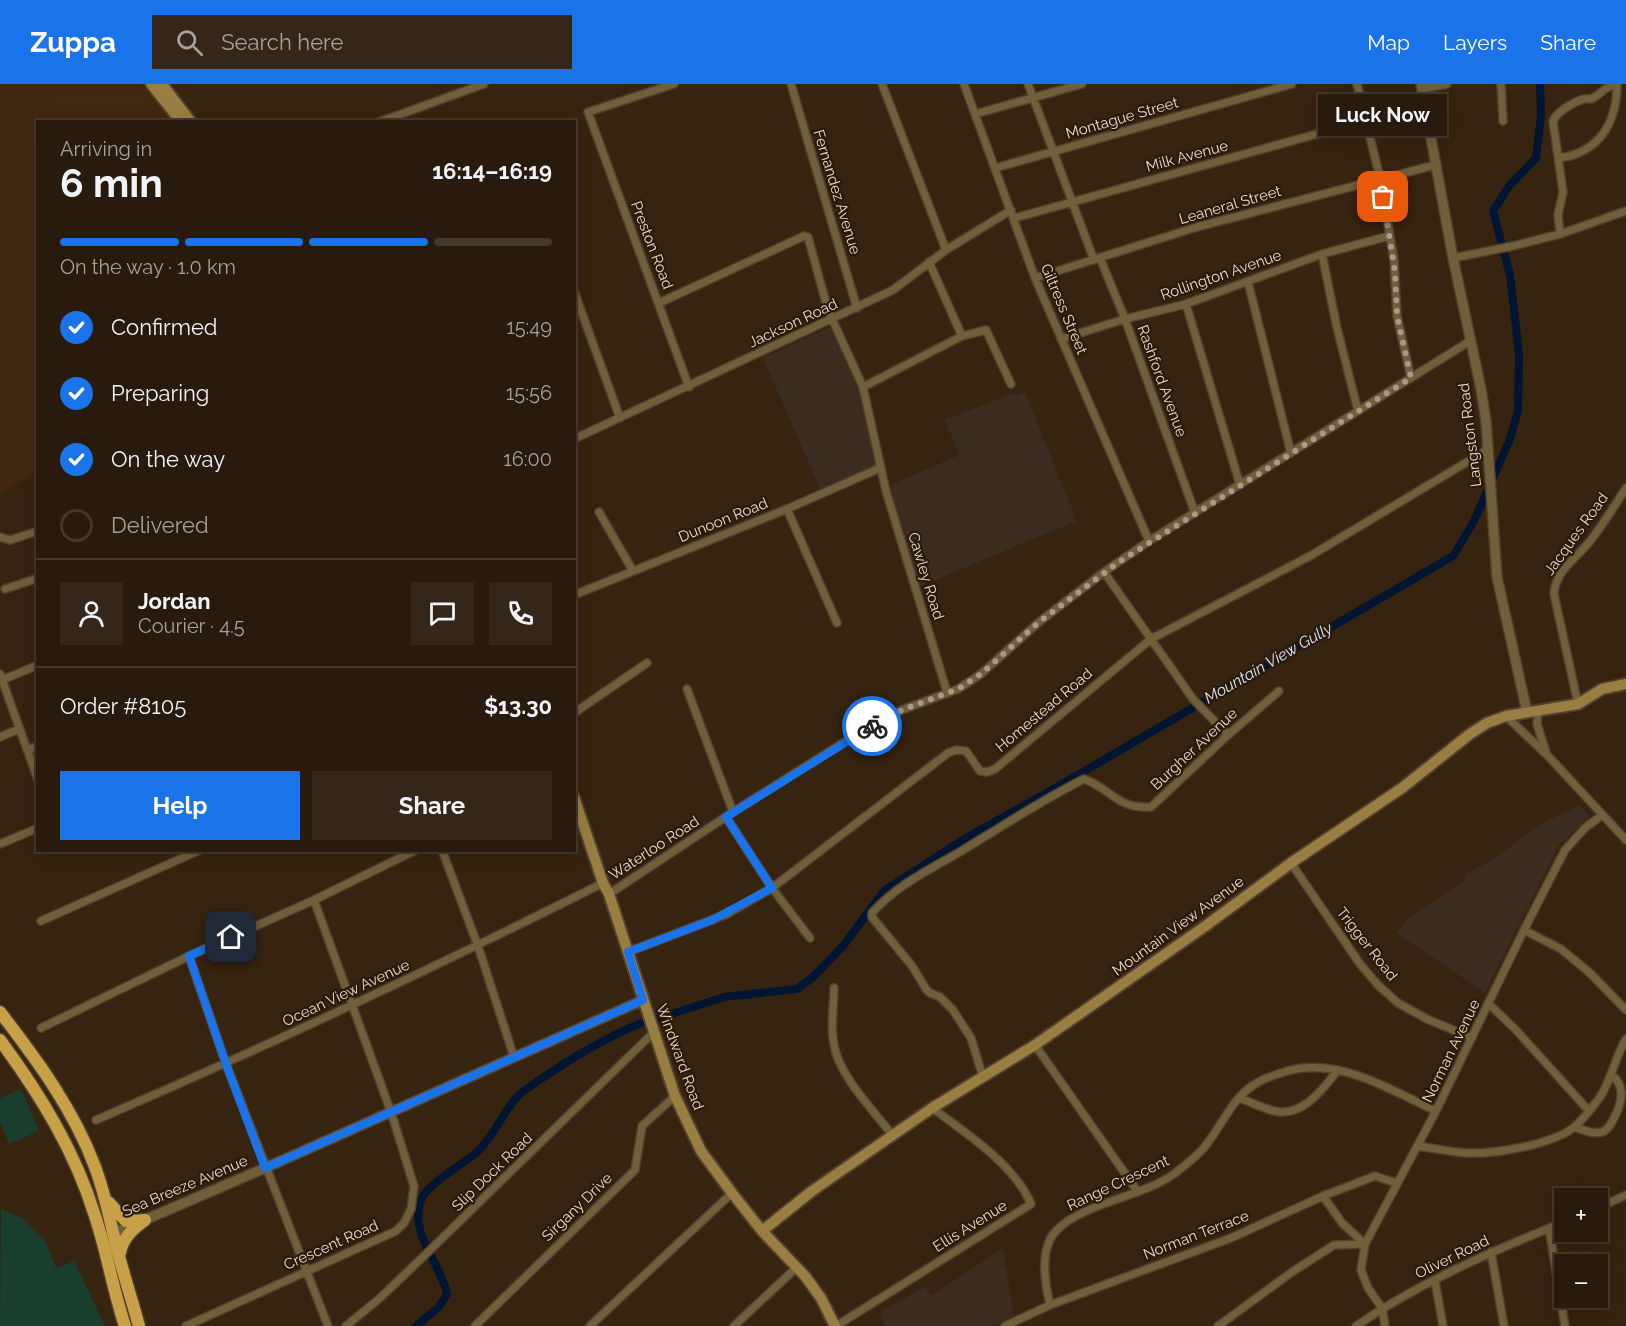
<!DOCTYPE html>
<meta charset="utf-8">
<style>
body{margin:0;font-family:Raleway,sans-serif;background:#34271a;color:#f1f3f6;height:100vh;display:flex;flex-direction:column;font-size:22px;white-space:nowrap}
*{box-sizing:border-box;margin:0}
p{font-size:20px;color:#a5a19d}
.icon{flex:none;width:33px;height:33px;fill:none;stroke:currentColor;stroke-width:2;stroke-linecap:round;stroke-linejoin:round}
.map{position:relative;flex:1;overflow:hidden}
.drawer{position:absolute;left:36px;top:36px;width:540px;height:732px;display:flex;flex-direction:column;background:#281a0c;border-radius:0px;box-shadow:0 6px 24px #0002,0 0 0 2px #44382d}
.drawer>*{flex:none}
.tools{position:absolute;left:1554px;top:1104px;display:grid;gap:12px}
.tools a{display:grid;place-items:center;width:54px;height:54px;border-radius:0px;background:#281a0c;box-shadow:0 6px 24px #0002,0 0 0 2px #44382d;font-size:30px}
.pin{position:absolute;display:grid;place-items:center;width:51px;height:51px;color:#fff;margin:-26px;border-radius:12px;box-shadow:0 3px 9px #0006}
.courier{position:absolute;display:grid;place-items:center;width:60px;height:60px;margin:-30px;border:4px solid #1a73e8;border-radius:50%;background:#fff;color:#222;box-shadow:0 2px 8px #0007}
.bubble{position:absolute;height:42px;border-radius:0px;background:#281a0c;box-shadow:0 6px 24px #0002,0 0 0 2px #44382d;font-size:20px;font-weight:700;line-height:42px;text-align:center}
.overview em{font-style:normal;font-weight:700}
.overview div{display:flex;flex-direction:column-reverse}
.overview{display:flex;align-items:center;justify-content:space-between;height:102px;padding:0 24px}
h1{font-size:39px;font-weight:700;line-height:45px}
.bar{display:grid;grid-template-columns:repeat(4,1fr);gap:9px 6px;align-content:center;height:72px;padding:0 24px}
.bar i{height:8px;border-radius:4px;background:#44382d}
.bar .selected{background:#1a73e8}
.bar p{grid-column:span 4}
.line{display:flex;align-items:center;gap:15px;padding:0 24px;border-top:2px solid #44382d}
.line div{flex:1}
.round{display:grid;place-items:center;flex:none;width:63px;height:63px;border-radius:0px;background:#34271a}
ol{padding:0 24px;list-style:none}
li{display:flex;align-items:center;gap:18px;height:66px}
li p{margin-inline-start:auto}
li .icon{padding:6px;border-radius:50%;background:#1a73e8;color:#fff;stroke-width:4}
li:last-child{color:#a5a19d}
li i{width:33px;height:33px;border:3px solid #44382d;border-radius:50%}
.button{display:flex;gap:12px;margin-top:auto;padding:12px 24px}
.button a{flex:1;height:69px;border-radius:0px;background:#1a73e8;color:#fff;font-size:24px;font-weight:700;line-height:69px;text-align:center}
.button a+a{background:#34271a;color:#f1f3f6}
header{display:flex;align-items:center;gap:36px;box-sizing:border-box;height:84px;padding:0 30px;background:#1a73e8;color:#fff}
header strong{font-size:28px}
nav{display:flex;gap:33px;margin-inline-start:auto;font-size:21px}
.search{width:420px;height:54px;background:#34271a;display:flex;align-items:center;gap:15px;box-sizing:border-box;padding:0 21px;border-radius:0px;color:#a5a19d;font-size:22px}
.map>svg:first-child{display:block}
.built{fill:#40270f}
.education{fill:#3a2c1f}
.green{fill:#193e2e}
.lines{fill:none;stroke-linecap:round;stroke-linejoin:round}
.canal{stroke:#001531;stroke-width:8}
.minor-casing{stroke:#52402e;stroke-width:10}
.tertiary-casing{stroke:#52402e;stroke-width:12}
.secondary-casing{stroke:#52402e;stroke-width:14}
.trunk-casing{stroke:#52402e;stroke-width:15}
.minor{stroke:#705f3b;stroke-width:7}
.tertiary{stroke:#705f3b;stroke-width:9}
.secondary{stroke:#997e42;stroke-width:10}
.trunk{stroke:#c8a047;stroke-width:12}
.done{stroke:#a8998c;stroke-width:6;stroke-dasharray:0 10.8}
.route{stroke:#1a73e8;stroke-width:8}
.labels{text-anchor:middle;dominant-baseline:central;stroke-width:4.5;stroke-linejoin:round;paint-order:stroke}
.street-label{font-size:15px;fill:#e6d9ce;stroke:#2c1907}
.water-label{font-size:16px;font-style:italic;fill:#d1e6fc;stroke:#2c1907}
</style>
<header>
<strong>Zuppa</strong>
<div class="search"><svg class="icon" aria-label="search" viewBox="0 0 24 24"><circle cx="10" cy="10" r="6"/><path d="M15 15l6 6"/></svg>Search here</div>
<nav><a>Map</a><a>Layers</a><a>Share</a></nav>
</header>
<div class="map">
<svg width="1626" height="1242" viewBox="0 0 1626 1242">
<rect width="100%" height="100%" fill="#362310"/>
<path class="built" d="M0 0H141L172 37 38 38 37 389 0 410Z"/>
<path class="education" d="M833 242 862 312 877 386 822 409 763 274Z
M1025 308 1077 437 918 503 886 403 959 371 945 336 1014 309 1016 312Z
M1580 721 1590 734 1559 761 1485 909 1396 849 1408 835 1464 797 1466 790 1489 778 1541 740Z
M1003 1164 1014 1232 996 1242H885L880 1228 925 1203 931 1212Z"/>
<path class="green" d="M21 1005 39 1047 9 1060 0 1037V1014Z
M1 1125 22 1134 45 1157 56 1184 74 1177 105 1242H0Z"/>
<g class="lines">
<path class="canal" d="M659 934 724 913 797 905 813 893 843 862 885 806 961 757 1057 703 1453 472 1474 437 1510 355 1518 327 1519 270 1510 191 1493 127 1509 102 1536 74 1541 31 1540 0
M416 1242 439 1223 447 1210C440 1177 409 1151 421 1116 426 1101 463 1080 476 1069 493 1054 502 1030 516 1014 522 1007 531 1002 538 997 570 975 605 954 641 939"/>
<defs>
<path id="minor" d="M674 0 588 28 689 303
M791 0 857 224
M882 0 946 166
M964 0 1035 194 1149 457
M1028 0 1094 176
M1357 0 1380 94 1394 176 1397 232 1411 294
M1501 0 1503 37
M1422 5 1447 0
M975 30 1082 0
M379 38 484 0
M1560 74C1600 68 1617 38 1617 0
M995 84 1292 0
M1015 134 1367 36
M1560 150 1558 131 1563 108 1553 37C1557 28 1573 18 1584 15 1589 14 1588 16 1593 14 1601 10 1605 3 1613 1L1617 3
M1322 170 1337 244 1358 327
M1100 174 1125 235 1195 429
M1453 174 1513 162 1560 150 1626 127
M929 178 962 252
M1035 194 1197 143 1435 81
M1248 198 1291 369
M574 207 620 334
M659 219 804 152 808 153 828 226 863 303 886 407 947 608
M1186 220 1240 401
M1061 255 1125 235 1186 220 1322 170 1389 152
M863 303 962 252 986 246 1011 300
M574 355 893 206 946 166 1011 126
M787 425 837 539
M599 428 633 487
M0 453 10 456 38 447
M1104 488 1193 615 1228 651
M5 505 38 494
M574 511 787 425 880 384
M0 590 38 696
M2 596 38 581
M687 605 733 728
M1578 620 1554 510C1555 487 1578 473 1591 456 1604 439 1615 421 1626 404
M1538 627 1537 640 1546 668
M574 629 647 579
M1506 632 1549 673 1626 756
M0 653 19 645
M27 666 38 662
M726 733 772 804 810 854
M0 760 38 744
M442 766 478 862 514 973
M1291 779 1360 880 1378 901 1398 919 1427 935 1472 954
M609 810 733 728 854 652 902 626 958 605 981 590 1039 538 1104 488 1149 457 1470 257
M41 837 200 766
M1524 846 1561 865 1590 889 1626 926
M628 868 727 830 772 804 948 669 956 666 966 667 980 687 987 688 995 685 1151 555 1310 472 1487 366
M189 872 226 980 328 1242
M834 904C834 922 830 943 834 961 839 992 874 1027 893 1052
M1489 920 1516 946 1589 1027
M41 944 189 872 314 816 416 766
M1035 961 1138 1108
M983 993 971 954 953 926 940 913 930 909 926 905 912 882 872 833V829C896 802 927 787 958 769 1000 744 1040 717 1084 695 1112 705 1116 725 1151 723L1228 651 1279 607
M1239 1014C1251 1018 1262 1024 1274 1027 1302 1034 1323 1005 1338 986
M96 1036C268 962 436 883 603 799
M1574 1043C1582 1045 1593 1051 1602 1048 1608 1046 1611 1040 1614 1034 1622 1019 1626 1003 1612 991
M1417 1062C1433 1064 1450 1068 1467 1069 1495 1070 1550 1061 1573 1044 1583 1036 1592 1024 1600 1013 1612 995 1615 973 1626 955
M1323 1112 1342 1139 1365 1160
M1598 1124 1626 1111
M1549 1144 1565 1242
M1491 1168 1504 1242
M1435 1197 1443 1242
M1050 1221C1045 1199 1039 1165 1056 1147 1080 1120 1142 1113 1174 1090 1183 1083 1194 1074 1202 1066 1220 1046 1230 1017 1252 1002 1263 994 1290 985 1303 984 1350 979 1396 1009 1436 1027
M186 1242 396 1147 404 1139 411 1125 414 1102 391 1028 314 816
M346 1242 380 1214 425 1171 653 949
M475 1242 635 1086 642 1042 675 1012
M590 1242 732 1109
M734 1242 797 1183
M836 1242 1031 1120C1015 1081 966 1049 932 1024
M1005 1242 1050 1221 1231 1154 1323 1112 1375 1092 1396 1099
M1218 1242 1292 1188 1334 1161 1365 1160
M1356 1242C1420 1198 1493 1167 1564 1138
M1385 1242 1382 1224 1368 1204 1361 1186 1365 1160 1436 1027 1524 846 1565 766 1585 744 1602 731"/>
<path id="tertiary" d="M1421 0 1453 174 1481 305 1486 337 1497 493 1527 628
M110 1151 265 1084 643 916"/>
<path id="secondary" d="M151 0 181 38
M162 0 191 38
M574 713 603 799 609 810 675 1012 701 1067 732 1109 762 1147 805 1192 821 1214 835 1242
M762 1147 812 1107 932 1024 1035 961 1204 843 1291 779 1402 704 1470 650 1487 639 1506 632 1578 620 1602 605 1626 600"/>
<path id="trunk" d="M0 928C37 976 74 1026 95 1083 107 1114 111 1145 120 1176 126 1198 133 1220 139 1242
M0 956C40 1010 75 1067 95 1132 107 1168 113 1206 125 1242
M108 1118 126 1137 145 1136
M120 1169C123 1153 133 1145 145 1136"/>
</defs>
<use href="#minor" class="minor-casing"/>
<use href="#tertiary" class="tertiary-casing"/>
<use href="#secondary" class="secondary-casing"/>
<use href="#trunk" class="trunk-casing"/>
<use href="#minor" class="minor"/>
<use href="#tertiary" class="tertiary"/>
<use href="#secondary" class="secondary"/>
<use href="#trunk" class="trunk"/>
</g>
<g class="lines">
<path class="done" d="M872 642 902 626 958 605 981 590 1039 538 1119 478 1411 294 1397 232 1395 188 1383 113"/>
<path class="route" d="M231 853 189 872 226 980 265 1084 643 916 628 868 712 836 772 804 726 733 872 642"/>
</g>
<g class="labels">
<g class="street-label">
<text transform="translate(1122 34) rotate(-16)">Montague Street</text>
<text transform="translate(1187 72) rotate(-15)">Milk Avenue</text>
<text transform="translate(837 108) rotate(73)">Fernandez Avenue</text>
<text transform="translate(1230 121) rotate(-16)">Leaneral Street</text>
<text transform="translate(652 161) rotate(69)">Preston Road</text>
<text transform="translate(1221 191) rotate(-19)">Rollington Avenue</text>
<text transform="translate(1064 225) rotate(67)">Giltress Street</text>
<text transform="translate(793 239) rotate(-25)">Jackson Road</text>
<text transform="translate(1162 297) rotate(70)">Rashford Avenue</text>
<text transform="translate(1470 351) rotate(-97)">Langston Road</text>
<text transform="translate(723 436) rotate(-22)">Dunoon Road</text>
<text transform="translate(1576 450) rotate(-54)">Jacques Road</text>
<text transform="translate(926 492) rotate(73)">Cawley Road</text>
<text transform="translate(1044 626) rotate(-40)">Homestead Road</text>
<text transform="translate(1194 665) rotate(-43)">Burgher Avenue</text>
<text transform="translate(654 764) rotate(-33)">Waterloo Road</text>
<text transform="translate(1178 842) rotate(-36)">Mountain View Avenue</text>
<text transform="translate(1367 860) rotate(52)">Trigger Road</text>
<text transform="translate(346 909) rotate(-25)">Ocean View Avenue</text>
<text transform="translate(1451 967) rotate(-64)">Norman Avenue</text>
<text transform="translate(680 973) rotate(70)">Windward Road</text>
<text transform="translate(492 1088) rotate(-44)">Slip Dock Road</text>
<text transform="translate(1118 1099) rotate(-25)">Range Crescent</text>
<text transform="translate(185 1102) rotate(-23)">Sea Breeze Avenue</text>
<text transform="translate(577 1123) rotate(-44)">Sirgany Drive</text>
<text transform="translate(970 1142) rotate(-32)">Ellis Avenue</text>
<text transform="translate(1196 1151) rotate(-21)">Norman Terrace</text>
<text transform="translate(331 1161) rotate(-24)">Crescent Road</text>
<text transform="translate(1452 1173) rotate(-26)">Oliver Road</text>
</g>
<g class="water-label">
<text transform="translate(1268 579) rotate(-30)">Mountain View Gully</text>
</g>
</g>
</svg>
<div class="tools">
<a>+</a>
<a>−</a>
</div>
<div class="pin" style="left:1383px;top:113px;background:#ea580c"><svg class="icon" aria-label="bag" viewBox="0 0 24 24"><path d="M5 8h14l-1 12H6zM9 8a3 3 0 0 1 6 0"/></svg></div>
<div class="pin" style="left:231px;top:853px;background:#1f2937"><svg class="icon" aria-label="home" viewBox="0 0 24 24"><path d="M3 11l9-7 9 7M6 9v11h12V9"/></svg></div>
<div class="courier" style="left:872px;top:642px"><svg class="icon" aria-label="bike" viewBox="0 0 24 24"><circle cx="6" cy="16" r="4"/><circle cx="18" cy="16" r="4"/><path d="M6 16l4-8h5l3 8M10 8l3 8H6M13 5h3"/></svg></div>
<div class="bubble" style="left:1318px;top:10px;width:129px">Luck Now</div>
<section class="drawer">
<div class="overview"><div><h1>6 min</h1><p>Arriving in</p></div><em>16:14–16:19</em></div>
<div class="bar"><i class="selected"></i><i class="selected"></i><i class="selected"></i><i></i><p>On the way · 1.0 km</p></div>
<ol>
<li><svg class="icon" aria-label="check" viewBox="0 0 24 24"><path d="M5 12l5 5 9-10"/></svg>Confirmed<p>15:49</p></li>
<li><svg class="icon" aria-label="check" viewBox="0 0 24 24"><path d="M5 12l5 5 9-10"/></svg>Preparing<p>15:56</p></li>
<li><svg class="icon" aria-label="check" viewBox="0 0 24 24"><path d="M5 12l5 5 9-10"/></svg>On the way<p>16:00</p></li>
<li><i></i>Delivered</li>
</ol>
<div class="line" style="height:108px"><a class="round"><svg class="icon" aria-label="person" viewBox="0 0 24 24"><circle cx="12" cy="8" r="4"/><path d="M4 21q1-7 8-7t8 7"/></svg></a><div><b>Jordan</b><p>Courier · 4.5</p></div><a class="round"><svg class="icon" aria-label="chat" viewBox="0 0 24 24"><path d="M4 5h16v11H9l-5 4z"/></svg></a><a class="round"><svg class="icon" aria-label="phone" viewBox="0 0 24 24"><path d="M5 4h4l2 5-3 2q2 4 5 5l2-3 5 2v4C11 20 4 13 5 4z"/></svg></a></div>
<div class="line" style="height:78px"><div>Order #8105</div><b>$13.30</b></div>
<div class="button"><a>Help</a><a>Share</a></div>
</section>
</div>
